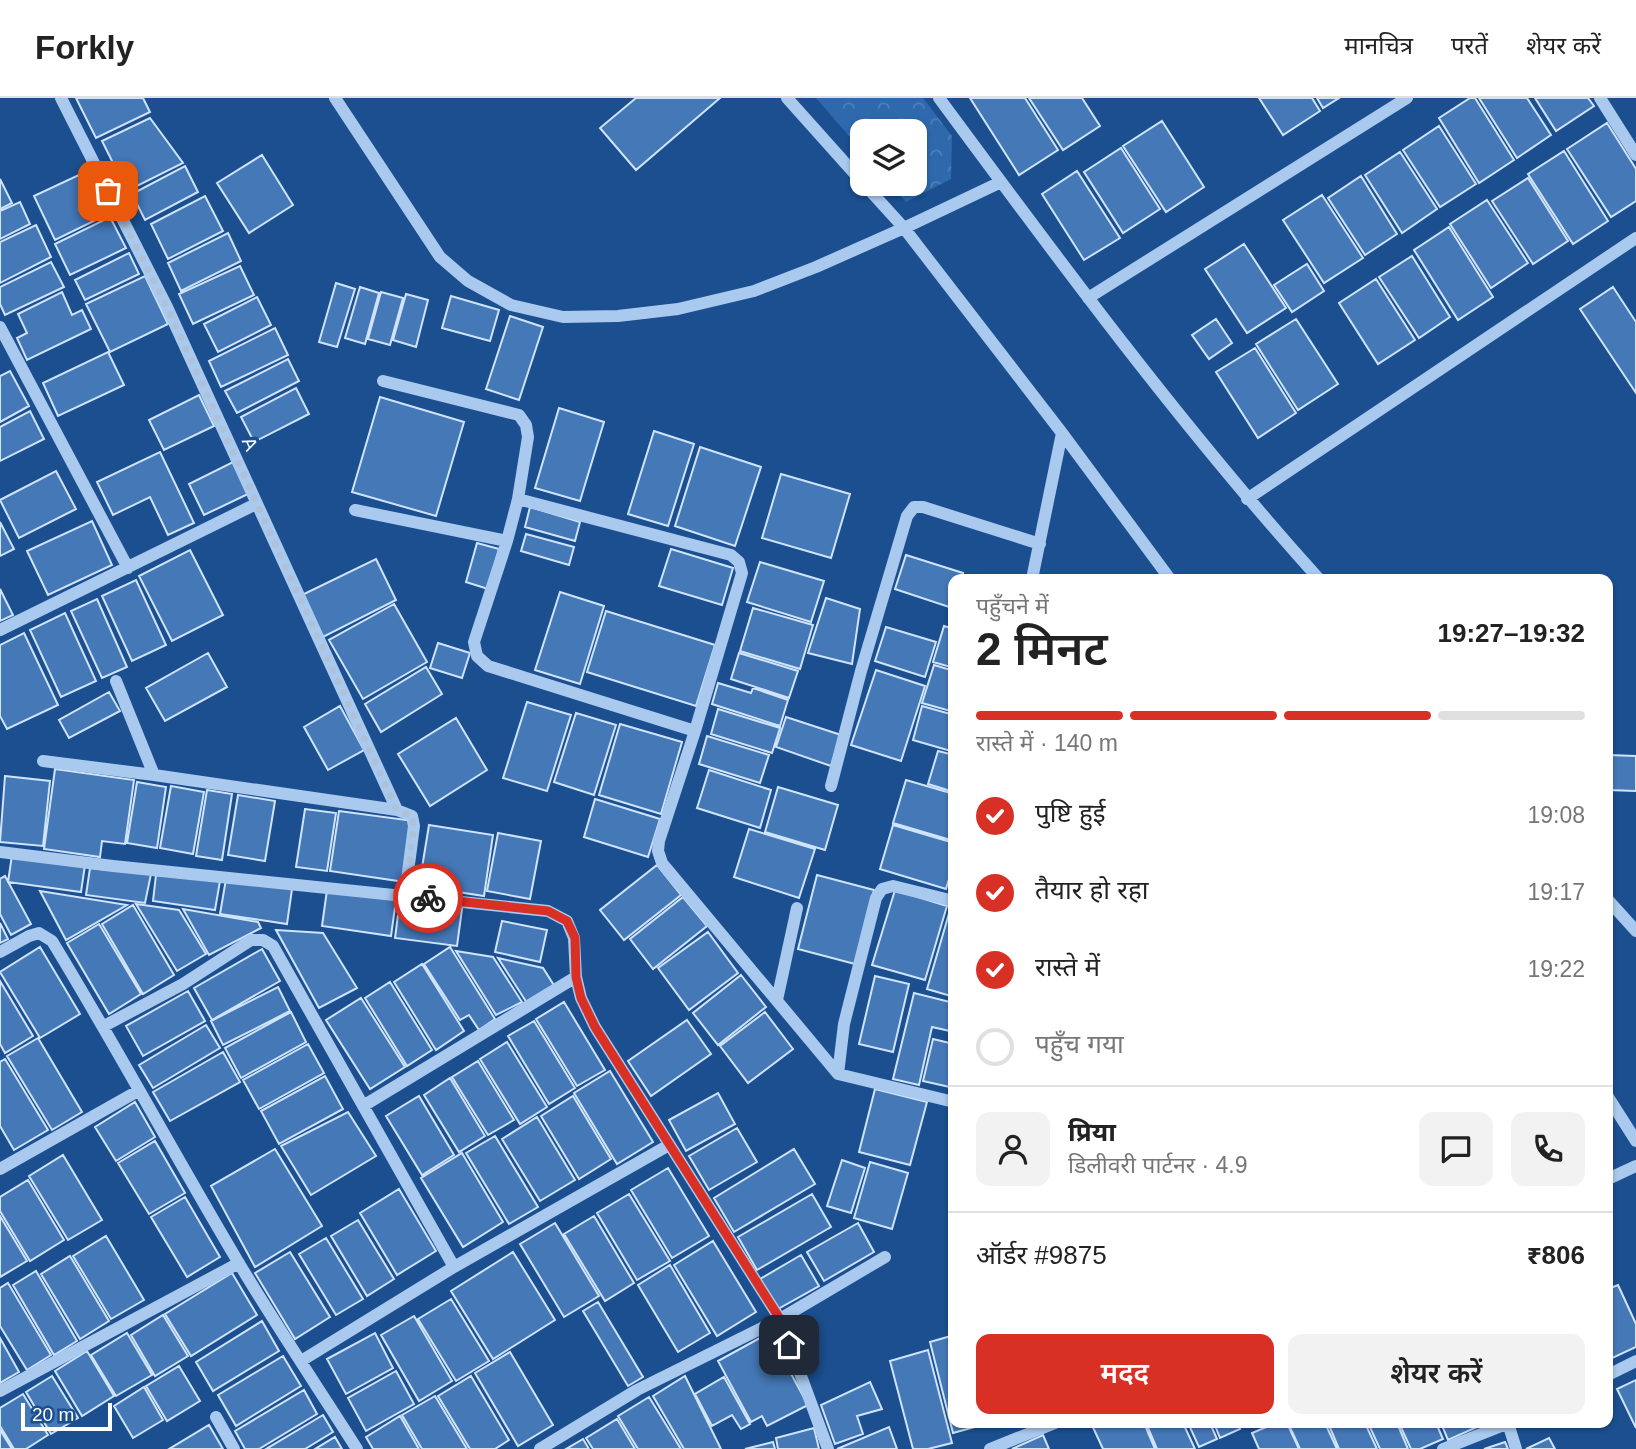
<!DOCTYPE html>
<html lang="hi">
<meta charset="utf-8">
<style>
body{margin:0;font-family:Arial,"Noto Sans Devanagari",sans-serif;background:#f2f2f2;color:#222;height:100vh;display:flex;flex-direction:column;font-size:26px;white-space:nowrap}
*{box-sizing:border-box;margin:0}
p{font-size:23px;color:#767676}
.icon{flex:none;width:38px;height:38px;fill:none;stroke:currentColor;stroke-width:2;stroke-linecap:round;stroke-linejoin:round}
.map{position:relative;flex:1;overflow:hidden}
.panel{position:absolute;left:948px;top:476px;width:665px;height:854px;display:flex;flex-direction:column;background:#fff;border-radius:14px;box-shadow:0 2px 5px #0004}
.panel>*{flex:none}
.buttons{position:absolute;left:850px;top:21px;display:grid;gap:14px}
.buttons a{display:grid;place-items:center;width:77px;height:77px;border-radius:14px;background:#fff;box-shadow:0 2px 5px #0004;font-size:35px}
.scale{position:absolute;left:21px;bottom:18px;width:91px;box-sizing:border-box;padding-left:7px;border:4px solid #fff;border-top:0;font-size:19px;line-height:24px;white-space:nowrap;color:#fff;-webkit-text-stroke:5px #1b4f8f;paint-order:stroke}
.pin{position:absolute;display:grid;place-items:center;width:60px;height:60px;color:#fff;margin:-30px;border-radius:14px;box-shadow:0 4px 10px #0006}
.courier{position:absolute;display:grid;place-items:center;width:70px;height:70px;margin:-35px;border:5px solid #d93025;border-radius:50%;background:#fff;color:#222;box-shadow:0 2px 9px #0007}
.head em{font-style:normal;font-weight:600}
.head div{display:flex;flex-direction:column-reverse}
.head{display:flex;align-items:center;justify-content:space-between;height:119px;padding:0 28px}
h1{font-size:46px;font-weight:600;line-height:52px}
.bar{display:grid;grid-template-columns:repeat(4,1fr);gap:10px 7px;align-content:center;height:84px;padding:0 28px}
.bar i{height:9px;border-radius:5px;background:#e0e0e0}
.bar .selected{background:#d93025}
.bar p{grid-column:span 4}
.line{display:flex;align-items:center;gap:18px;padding:0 28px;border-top:2px solid #e0e0e0}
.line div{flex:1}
.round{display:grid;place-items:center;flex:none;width:74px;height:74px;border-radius:14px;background:#f2f2f2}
ol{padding:0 28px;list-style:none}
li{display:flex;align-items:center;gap:21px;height:77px}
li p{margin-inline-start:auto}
li .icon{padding:7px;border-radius:50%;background:#d93025;color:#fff;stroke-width:4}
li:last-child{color:#767676}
li i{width:38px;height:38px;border:4px solid #e0e0e0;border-radius:50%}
.action{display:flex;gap:14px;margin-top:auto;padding:14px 28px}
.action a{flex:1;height:80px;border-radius:14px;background:#d93025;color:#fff;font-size:28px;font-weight:600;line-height:80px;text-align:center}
.action a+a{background:#f2f2f2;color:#222}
header{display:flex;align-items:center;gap:42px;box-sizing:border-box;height:98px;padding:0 35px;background:#fff;border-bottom:2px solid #e0e0e0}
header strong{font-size:33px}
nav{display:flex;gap:38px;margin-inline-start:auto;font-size:24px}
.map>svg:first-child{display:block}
.park{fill:url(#park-crowns)}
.building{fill:#4478b7;stroke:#cfe3fa;stroke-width:2}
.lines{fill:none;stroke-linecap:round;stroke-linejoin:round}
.minor{stroke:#a9c9ee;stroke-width:12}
.done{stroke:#afc1d8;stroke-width:7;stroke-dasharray:0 12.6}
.route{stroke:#d93025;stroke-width:9}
.labels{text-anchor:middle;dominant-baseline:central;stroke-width:7;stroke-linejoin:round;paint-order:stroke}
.street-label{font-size:19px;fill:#fff;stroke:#1b4f8f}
</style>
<header>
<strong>Forkly</strong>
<nav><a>मानचित्र</a><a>परतें</a><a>शेयर करें</a></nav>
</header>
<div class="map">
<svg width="1636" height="1351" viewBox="0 0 1636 1351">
<defs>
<pattern id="park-crowns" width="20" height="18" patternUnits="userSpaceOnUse" patternTransform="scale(1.75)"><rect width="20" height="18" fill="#2e69ad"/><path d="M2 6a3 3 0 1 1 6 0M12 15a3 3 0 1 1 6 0" fill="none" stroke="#4d80b9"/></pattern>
</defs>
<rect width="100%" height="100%" fill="#1b4f8f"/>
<path class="park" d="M816 0H923L952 38 951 81 906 104 890 86H915V33H863V54Z"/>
<path class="building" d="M76 0H143L150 14 96 40Z
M636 0H720L636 72 600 30Z
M970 0H1025L1058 52 1019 77Z
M1029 0H1082L1100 28 1063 52Z
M1259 0H1312L1320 13 1283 37Z
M1317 0H1339L1323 10Z
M1470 0H1475L1514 62 1479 85 1439 20Z
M1479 0H1527L1551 37 1517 60Z
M1535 0H1588L1594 8 1556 33Z
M150 20 183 65 127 93 102 43Z
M1162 23 1204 89 1166 114 1123 48Z
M1607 25 1636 71V103L1611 119 1567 51Z
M1439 28 1476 86 1440 109 1403 52Z
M1121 50 1160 111 1123 135 1084 74Z
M1564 53 1608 123 1573 146 1528 76Z
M1400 54 1437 111 1402 135 1365 77Z
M262 57 293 107 249 135 217 85Z
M185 68 198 94 145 122 132 96Z
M1077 73 1120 140 1084 162 1042 96Z
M83 75 104 118 55 142 34 98Z
M1361 78 1397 136 1365 157 1328 100Z
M1528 80 1568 143 1533 166 1492 103Z
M0 81 12 105 0 111Z
M1322 97 1363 160 1324 185 1283 122Z
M205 98 223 133 168 161 151 126Z
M1487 102 1528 165 1491 190 1450 126Z
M20 104 30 126 0 141V113Z
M110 119 126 150 70 177 55 146Z
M36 127 51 159 0 185V144Z
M1449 129 1493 199 1458 222 1414 152Z
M228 135 241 163 181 193 168 165Z
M1244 146 1286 210 1247 235 1205 171Z
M129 155 139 176 85 202 75 182Z
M1412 158 1450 219 1419 240 1379 179Z
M51 164 64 189 5 217 0 206V189Z
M1307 166 1324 193 1292 214 1274 187Z
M240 168 254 197 193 226 179 196Z
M145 178 168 226 110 254 86 206Z
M1376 181 1415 242 1378 266 1339 205Z
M336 185 355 191 337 249 319 244Z
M360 189 379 195 365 246 345 240Z
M1613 189 1636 224V295L1580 211Z
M62 194 72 217 82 212 91 231 27 262 17 240 27 235 18 216Z
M381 194 403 200 390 247 368 241Z
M406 196 428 202 416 249 393 242Z
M451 198 499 212 490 243 442 230Z
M257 199 271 227 218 254 204 226Z
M510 218 543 229 519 302 486 291Z
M1216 221 1232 245 1209 261 1192 237Z
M1296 221 1338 286 1298 312 1256 246Z
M275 230 288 257 221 289 209 263Z
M1255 250 1296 315 1258 340 1216 274Z
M108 254 124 287 58 318 43 285Z
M288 261 299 283 237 315 225 293Z
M10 273 29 308 0 324V278Z
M296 290 309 316 254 344 241 319Z
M199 297 214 328 164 352 149 322Z
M380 299 464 324 436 418 352 394Z
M559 310 604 324 580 403 535 390Z
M30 313 44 341 0 363V329Z
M654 333 694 346 668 428 628 416Z
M700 349 761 369 735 448 675 428Z
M160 354 194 425 168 437 150 399 113 417 97 384Z
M233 364 248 396 204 417 189 386Z
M56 373 76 411 19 440 0 402Z
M781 376 850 396 831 460 762 440Z
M530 409 580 424 575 443 525 429Z
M92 423 112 467 48 497 27 453Z
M0 424 14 451 0 458Z
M526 436 574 449 569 467 521 453Z
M477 445 499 451 488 491 466 484Z
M671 451 733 470 722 507 659 488Z
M190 452 223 517 172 543 139 478Z
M906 457 963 475 961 481H954L952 510 895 491Z
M376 461 396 502 323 539 302 497Z
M760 464 824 483 811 524 747 504Z
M136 482 166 547 132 563 102 498Z
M0 491 13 517 0 523Z
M560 494 604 508 580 586 535 572Z
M826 500 860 511 852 566 808 555Z
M97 501 127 569 102 580 71 513Z
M394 506 427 564 363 601 329 542Z
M753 510 813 527 800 571 740 553Z
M606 513 715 547 696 608 587 574Z
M65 515 96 583 61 599 30 532Z
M944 528 954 531V570L933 564Z
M886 529 936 544 925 579 875 563Z
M24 535 58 607 7 631 0 618V547Z
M438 545 470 555 462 580 430 570Z
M208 555 227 589 165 623 146 590Z
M739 555 798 573 789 600 731 581Z
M934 567 954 573V614L922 605Z
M426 569 442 596 381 634 365 606Z
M876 572 925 588 901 663 851 647Z
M718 585 751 595 753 590 788 602 780 628 712 606Z
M109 594 120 613 69 640 59 622Z
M527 604 571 617 547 693 503 680Z
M340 608 364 652 328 672 304 629Z
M922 608 954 617V654L913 642Z
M718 611 780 630 772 655 711 636Z
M576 615 616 627 594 697 554 684Z
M786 619 841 637 831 668 776 649Z
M456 620 487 672 430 708 398 656Z
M620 626 682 644 661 716 599 697Z
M707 638 769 657 760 685 699 666Z
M938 653 954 657V694L928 686Z
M1608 657 1636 658V693L1608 692Z
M55 671 134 682 125 746 102 743 100 759 44 751Z
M709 672 771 692 760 730 697 710Z
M5 678 50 683 43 748 0 744Z
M906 682 954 696V743L893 725Z
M137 684 166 689 157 750 127 745Z
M171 688 204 694 193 756 160 750Z
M778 689 838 707 825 752 765 734Z
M207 692 232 696 222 762 196 758Z
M238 697 275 703 265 763 228 757Z
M595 701 660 721 648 759 584 739Z
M305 711 336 715 327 773 296 769Z
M339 713 414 723 405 784 330 773Z
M429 727 493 737 484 798 419 788Z
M893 727 954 745V764L946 791 880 771Z
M749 731 815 751 799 800 734 779Z
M498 735 541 743 530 801 487 793Z
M12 757 85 767 81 794 8 784Z
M657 767 681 797 624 842 600 812Z
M90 770 151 776 145 805 86 797Z
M156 777 220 783 215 812 153 803Z
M817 777 874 792 855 866 798 851Z
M5 778 31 826 11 837 0 816V781Z
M226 781 292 791 287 826 220 816Z
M327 792 396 802 391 838 322 828Z
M895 792 947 808 925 882 872 867Z
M40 793 127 807 66 842Z
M683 799 707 828 653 871 630 841Z
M400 802 462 811 457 848 395 840Z
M136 806 179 812 206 856 177 873Z
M133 807 174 877 143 896 102 826Z
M183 811 258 824 261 830 209 857Z
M950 812 954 813V899L927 891Z
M502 823 547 832 540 864 495 854Z
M0 825 8 841 0 845Z
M99 826 141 896 109 916 67 845Z
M276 832 323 835 357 890 319 910Z
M708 834 738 875 689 912 658 870Z
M40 849 80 916 40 940 0 874Z
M450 849 495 921 479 932 469 917 460 922 424 866Z
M262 851 280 883 212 922 194 890Z
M456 853 493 859 522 904 496 917Z
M498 860 543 870 555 889 527 905Z
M422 866 464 933 436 952 394 884Z
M741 877 766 909 718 947 693 915Z
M875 878 909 886 893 954 859 946Z
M0 883 33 938 5 955 0 946Z
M390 884 432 952 407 968 365 900Z
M278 889 290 913 223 947 211 923Z
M188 893 205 923 143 958 126 928Z
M914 895 954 905V934L932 929 919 987 893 981Z
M361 900 405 969 370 991 326 922Z
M564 904 605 972 577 988 536 921Z
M291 914 306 944 241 980 225 950Z
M765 914 793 951 748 985 720 948Z
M687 922 711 956 651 998 628 963Z
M534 923 575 990 549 1006 508 938Z
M206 927 220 950 153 990 139 967Z
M38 940 82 1014 52 1032 7 958Z
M933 941 954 946V990L923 983Z
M507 944 547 1009 520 1026 480 961Z
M308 946 324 975 259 1011 243 982Z
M223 954 240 984 170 1023 153 994Z
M5 961 48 1032 14 1052 0 1028V964Z
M478 963 514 1022 488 1037 452 979Z
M610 973 653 1044 617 1066 574 995Z
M325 978 343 1011 279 1046 261 1013Z
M450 980 485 1038 459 1054 424 997Z
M875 991 927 1004 910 1067 859 1054Z
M718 995 735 1026 686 1053 669 1022Z
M419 998 454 1057 422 1077 386 1018Z
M573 998 611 1061 579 1081 541 1018Z
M135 1004 155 1039 116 1063 95 1029Z
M348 1014 376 1058 311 1097 281 1048Z
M537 1019 575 1082 540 1103 502 1041Z
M737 1030 757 1064 709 1092 689 1058Z
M495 1038 538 1109 509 1126 466 1055Z
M155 1043 185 1095 149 1116 118 1065Z
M275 1051 322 1128 255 1169 211 1088Z
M794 1051 815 1086 734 1134 714 1100Z
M462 1055 503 1124 463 1149 421 1080Z
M63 1057 102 1122 68 1142 29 1078Z
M842 1062 865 1070 851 1115 827 1108Z
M870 1064 908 1075 892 1131 854 1120Z
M668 1070 709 1138 672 1160 631 1092Z
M28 1082 64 1142 30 1163 0 1113V1099Z
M399 1091 436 1153 397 1177 360 1115Z
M629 1096 670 1163 637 1182 597 1115Z
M812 1096 831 1129 757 1172 738 1139Z
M185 1099 220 1159 187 1179 151 1119Z
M0 1118 27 1163 0 1179Z
M594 1118 634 1185 605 1203 564 1136Z
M358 1122 394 1181 367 1198 331 1138Z
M555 1125 599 1198 564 1219 520 1146Z
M858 1125 874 1154 824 1183 807 1154Z
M106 1138 144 1202 111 1221 73 1158Z
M326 1140 363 1201 336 1217 299 1156Z
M713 1143 756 1214 717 1238 674 1167Z
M290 1154 330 1219 295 1241 255 1175Z
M513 1154 555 1222 493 1261 451 1193Z
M801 1157 819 1188 778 1211 760 1181Z
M70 1158 109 1223 80 1241 41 1176Z
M670 1167 710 1235 678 1254 638 1187Z
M36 1173 77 1243 54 1257 13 1187Z
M232 1175 257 1217 191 1258 165 1216Z
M8 1185 51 1257 27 1272 0 1228V1190Z
M1618 1187 1636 1226V1249L1608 1262V1191Z
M451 1201 489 1263 456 1283 418 1221Z
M598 1204 643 1279 628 1288 583 1213Z
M163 1217 188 1258 155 1278 131 1237Z
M414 1218 452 1283 419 1303 381 1237Z
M262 1223 279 1253 213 1293 196 1264Z
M127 1235 152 1277 116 1298 91 1257Z
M375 1235 393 1270 346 1296 327 1261Z
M769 1235 808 1307 767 1328 762 1318 751 1324 718 1263Z
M954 1237V1325H989L953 1335 930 1244Z
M0 1240 19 1274 0 1285Z
M928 1252 952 1345 928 1351H913L890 1263Z
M87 1253 114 1298 82 1318 55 1273Z
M510 1254 553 1327 518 1348 475 1275Z
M283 1258 301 1288 236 1328 218 1297Z
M179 1268 200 1303 167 1323 146 1288Z
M396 1273 414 1306 366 1333 348 1300Z
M52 1278 78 1320 51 1336 26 1294Z
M471 1278 509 1342 495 1351H470L438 1298Z
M685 1278 721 1351H684L653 1298Z
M724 1279 750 1326 741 1331 732 1317 712 1328 695 1296Z
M1636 1282V1330L1617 1291Z
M870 1284 882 1311 857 1318 863 1336 835 1346 821 1307Z
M144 1289 163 1322 133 1340 114 1308Z
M304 1292 317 1316 259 1351H245L235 1333Z
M23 1296 48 1337 26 1351H14L0 1328V1310Z
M435 1298 467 1351H422L402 1317Z
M649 1299 681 1351H638L618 1318Z
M323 1317 333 1334 305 1351H266Z
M400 1318 419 1351H373L366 1339Z
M617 1321 635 1351H593L586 1340Z
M1091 1325H1144L1155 1351H1103Z
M1146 1325H1183L1195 1351H1157Z
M1188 1325H1210L1217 1341 1199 1349Z
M1214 1325H1238L1240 1331 1220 1340Z
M1276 1325H1287L1299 1351H1259L1252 1335Z
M1288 1325H1325L1337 1351H1300Z
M1328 1325H1365L1377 1351H1339Z
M1368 1325H1397L1408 1351H1380Z
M1399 1325H1436L1443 1341 1420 1351H1411Z
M1441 1325H1486L1448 1342Z
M209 1327 223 1351H169Z
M889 1329 897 1351H837Z
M814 1330 819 1351H778L776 1340Z
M0 1332 12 1351H0Z
M1043 1337 1049 1351H1012Z
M335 1339 342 1351H315Z
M1549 1340 1555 1351H1526Z
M583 1341 589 1351H566Z
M773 1344 775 1351H745Z
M1505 1344 1508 1351H1484Z"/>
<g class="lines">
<path class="minor" d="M61 0 167 209 397 712
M335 0 440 159 468 183 511 207 563 219 618 218 678 211 754 193 816 169 904 130 1001 84
M787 0 863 85
M939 0C1060 164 1182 329 1319 481
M1600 0 1636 57
M864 86 904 130 1062 335 1170 481
M1088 200 1407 0
M0 229 128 470
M383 283 519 317 526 327 528 339 518 401 507 443 474 544 477 558 488 568 695 633
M518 401 731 457 739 464 742 475 695 633 659 743 658 753 662 765 838 976 954 1004
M1247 401 1636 140
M355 412 507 443
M1032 481 1062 335
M0 532 256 406
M116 583 154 677 397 712 412 718 414 728 405 797
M43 663 154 677
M831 688 861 573 907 418 914 409H923L1040 446
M0 754 113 768 548 813 567 823 574 840 576 879 581 900 595 929 780 1221 828 1351
M1608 802 1636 833
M0 854 29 838 39 835 52 843C116 948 174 1056 237 1162 275 1226 317 1288 357 1351
M777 902 797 810
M104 928 183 886 251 842H263L273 848 454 1169
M838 976 844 926 876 800 882 791 893 788 954 803
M1608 999 1636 1043
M363 1008 576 879
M0 1071 138 993
M1608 1081 1636 1068
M301 1263 454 1169 669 1047
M1608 1277 1636 1263
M0 1293 239 1165
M216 1319 234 1351
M1508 1325 1516 1351
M540 1351 637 1292 780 1221 885 1159
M990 1351 1055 1325
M1443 1351 1509 1325"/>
</g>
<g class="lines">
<path class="done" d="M108 93 167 209 397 712 412 718 414 728 405 797 428 800"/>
<path class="route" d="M428 800 548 813 567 823 575 840 576 879 581 900 595 929 780 1221 789 1247"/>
</g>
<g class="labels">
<g class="street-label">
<text transform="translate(250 346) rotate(66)">A</text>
</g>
</g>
</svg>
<div class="buttons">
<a><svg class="icon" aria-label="layers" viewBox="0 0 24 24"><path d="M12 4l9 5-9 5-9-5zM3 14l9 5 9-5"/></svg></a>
</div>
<div class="scale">20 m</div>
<div class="pin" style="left:108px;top:93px;background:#ea580c"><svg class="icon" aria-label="bag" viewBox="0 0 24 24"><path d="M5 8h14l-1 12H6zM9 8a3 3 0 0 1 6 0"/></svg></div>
<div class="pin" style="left:789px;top:1247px;background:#1f2937"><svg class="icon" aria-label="home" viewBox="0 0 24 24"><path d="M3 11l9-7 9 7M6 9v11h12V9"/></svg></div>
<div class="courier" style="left:428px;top:800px"><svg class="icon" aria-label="bike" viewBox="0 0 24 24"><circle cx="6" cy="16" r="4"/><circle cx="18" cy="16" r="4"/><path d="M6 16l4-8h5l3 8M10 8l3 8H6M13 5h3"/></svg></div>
<section class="panel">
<div class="head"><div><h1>2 मिनट</h1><p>पहुँचने में</p></div><em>19:27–19:32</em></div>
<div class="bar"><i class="selected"></i><i class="selected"></i><i class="selected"></i><i></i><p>रास्ते में · 140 m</p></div>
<ol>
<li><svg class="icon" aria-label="check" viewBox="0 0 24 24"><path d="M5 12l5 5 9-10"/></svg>पुष्टि हुई<p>19:08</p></li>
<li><svg class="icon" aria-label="check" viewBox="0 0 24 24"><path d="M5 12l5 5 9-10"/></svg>तैयार हो रहा<p>19:17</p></li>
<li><svg class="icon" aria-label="check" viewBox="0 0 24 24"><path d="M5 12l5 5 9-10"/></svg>रास्ते में<p>19:22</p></li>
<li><i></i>पहुँच गया</li>
</ol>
<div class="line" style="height:126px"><a class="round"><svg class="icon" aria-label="person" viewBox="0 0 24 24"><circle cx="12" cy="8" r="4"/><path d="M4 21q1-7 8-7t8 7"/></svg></a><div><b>प्रिया</b><p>डिलीवरी पार्टनर · 4.9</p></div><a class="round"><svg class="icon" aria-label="chat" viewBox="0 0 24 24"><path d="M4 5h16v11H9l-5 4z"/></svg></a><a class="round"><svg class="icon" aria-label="phone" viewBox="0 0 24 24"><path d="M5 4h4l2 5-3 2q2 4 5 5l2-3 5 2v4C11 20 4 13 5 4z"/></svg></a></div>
<div class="line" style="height:91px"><div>ऑर्डर #9875</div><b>₹806</b></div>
<div class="action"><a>मदद</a><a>शेयर करें</a></div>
</section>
</div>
